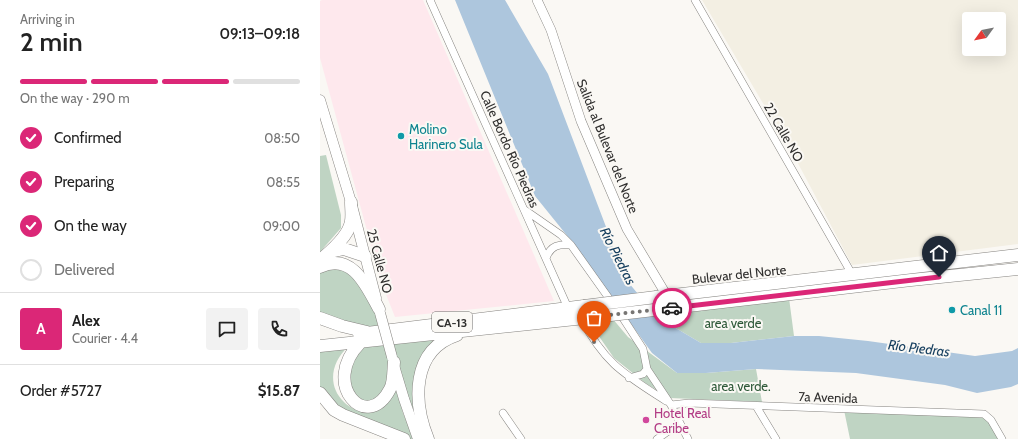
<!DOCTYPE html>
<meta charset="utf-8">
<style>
body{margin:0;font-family:Cabin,sans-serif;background:#f2f2f2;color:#222;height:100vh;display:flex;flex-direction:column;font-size:15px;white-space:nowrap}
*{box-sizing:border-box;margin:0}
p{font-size:13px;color:#767676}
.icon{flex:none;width:22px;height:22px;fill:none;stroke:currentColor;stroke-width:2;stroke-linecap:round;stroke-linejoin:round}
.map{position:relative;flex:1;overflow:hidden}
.panel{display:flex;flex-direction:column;background:#fff;width:320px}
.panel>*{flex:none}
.needle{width:26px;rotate:237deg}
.tools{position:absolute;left:642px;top:12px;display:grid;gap:8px}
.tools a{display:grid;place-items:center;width:44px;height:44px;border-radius:4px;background:#fff;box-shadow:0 4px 16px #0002;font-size:20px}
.pin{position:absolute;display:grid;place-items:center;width:34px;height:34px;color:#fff;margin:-41px -17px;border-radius:50% 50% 50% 0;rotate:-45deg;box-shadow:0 0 4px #0007}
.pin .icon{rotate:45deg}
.courier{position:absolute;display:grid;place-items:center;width:40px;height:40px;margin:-20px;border:3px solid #db2777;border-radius:50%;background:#fff;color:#222;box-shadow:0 1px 5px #0007}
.headline em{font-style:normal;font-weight:600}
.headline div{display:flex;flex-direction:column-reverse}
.headline{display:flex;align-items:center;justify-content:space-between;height:68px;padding:0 20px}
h1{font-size:26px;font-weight:600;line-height:30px}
.bar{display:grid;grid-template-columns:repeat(4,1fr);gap:6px 4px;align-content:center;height:48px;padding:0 20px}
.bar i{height:5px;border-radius:3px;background:#e0e0e0}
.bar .on{background:#db2777}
.bar p{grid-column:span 4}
.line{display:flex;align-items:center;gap:10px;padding:0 20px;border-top:1px solid #e0e0e0}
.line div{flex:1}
.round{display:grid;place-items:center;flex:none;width:42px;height:42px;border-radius:4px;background:#f2f2f2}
ol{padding:0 20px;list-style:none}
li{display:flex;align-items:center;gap:12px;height:44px}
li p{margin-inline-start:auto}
li .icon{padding:4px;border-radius:50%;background:#db2777;color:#fff;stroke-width:4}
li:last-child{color:#767676}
li i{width:22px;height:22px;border:2px solid #e0e0e0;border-radius:50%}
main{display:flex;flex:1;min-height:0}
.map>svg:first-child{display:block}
.built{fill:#f3efe3;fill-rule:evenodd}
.industrial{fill:#fee8ed}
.green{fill:#bfd4c3}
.water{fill:#adc6dd}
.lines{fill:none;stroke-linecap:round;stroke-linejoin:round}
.minor-casing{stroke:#868480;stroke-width:8}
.tertiary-casing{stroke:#868480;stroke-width:10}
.secondary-casing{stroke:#868480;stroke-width:11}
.trunk-casing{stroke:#868480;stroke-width:13}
.minor{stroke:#fff;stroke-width:7}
.tertiary{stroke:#fff;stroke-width:9}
.secondary{stroke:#fff;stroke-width:10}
.trunk{stroke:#fff;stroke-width:12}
.secondary-bridge-casing{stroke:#868480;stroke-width:11;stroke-linecap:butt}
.trunk-bridge-casing{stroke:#868480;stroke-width:13;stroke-linecap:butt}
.secondary-bridge{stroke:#fff;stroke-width:10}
.trunk-bridge{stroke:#fff;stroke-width:12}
.done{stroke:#777573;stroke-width:4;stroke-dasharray:0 7.2}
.route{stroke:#db2777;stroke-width:5}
.culture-dot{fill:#0f9aa8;stroke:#faf8f4;stroke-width:1.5}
.hotel-dot{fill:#d1479c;stroke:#faf8f4;stroke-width:1.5}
.labels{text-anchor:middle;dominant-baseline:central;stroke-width:4;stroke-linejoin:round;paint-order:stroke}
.shield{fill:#faf8f4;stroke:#6d6b69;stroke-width:1}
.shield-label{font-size:12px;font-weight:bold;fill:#302f2e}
.culture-label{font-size:13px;fill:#0d838f;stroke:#faf8f4;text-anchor:start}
.street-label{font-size:13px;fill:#302f2e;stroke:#faf8f4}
.park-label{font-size:13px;fill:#2e5939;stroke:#faf8f4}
.hotel-label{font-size:13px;fill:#b23c85;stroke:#faf8f4;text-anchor:start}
.water-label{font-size:14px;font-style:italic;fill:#153e5e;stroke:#faf8f4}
</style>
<main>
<section class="panel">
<div class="headline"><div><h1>2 min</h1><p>Arriving in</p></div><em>09:13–09:18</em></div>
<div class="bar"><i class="on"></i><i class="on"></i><i class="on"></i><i></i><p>On the way · 290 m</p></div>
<ol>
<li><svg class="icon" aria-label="check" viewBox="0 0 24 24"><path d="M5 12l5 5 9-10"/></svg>Confirmed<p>08:50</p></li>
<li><svg class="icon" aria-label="check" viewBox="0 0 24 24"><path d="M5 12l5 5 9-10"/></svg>Preparing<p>08:55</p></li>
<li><svg class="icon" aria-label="check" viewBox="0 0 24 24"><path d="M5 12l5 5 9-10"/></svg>On the way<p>09:00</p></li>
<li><i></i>Delivered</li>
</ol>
<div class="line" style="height:72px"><b class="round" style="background:#db2777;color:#fff">A</b><div><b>Alex</b><p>Courier · 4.4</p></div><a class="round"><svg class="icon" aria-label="chat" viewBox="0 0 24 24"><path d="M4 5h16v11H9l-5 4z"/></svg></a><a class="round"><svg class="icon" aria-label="phone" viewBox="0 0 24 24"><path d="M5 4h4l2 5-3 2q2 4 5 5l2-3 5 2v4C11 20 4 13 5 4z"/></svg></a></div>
<div class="line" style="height:52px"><div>Order #5727</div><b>$15.87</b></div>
</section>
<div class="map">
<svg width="698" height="439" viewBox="0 0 698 439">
<rect width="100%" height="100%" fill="#faf8f4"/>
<path class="built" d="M382 0H698V244L532 265 473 154ZM649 19H679V49H649Z"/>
<path class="industrial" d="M2 0H103L234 301 75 317 61 282 0 58V1Z"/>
<path class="green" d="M6 155 21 215V228L0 252V156Z
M26 268 54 305 58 326 46 327 0 315V270Z
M469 298 474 336 411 343H381L337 317 333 312Z
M292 318 308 337 357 373H386L436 369 442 402 350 398 325 383 294 358 267 319Z
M123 338 101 360V429L89 401 73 343Z
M64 344 71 368 67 388 48 404 20 388C16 372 24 351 41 346 48 344 57 345 64 344Z
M28 347C11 362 7 386 24 402 27 405 33 409 37 410 41 410 46 409 50 409L75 382 83 413 94 439H89L24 413 0 387V350Z
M524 410 666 416 678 439H530Z"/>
<path class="water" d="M135 0H185L228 74 291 240 299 271 337 317 381 343H411L474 336H499L548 341 655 356 692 351 698 348V384L691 387 657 393 625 385 536 373 436 369 386 373H357L332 353 249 238 215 196Z"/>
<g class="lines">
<defs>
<path id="minor" d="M110 0 248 308
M375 0 533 276
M205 210 241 235 251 245
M226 258C231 245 239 244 251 245L293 304
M299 312 323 349 327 369 351 405 368 439
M261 318C285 364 304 374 346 401
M309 378 323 374 327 369
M351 405 369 403 664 414 671 420 682 439
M436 406 456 439
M183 413 201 439
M337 439 360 423"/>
<path id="tertiary" d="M217 0 231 30 261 121 307 229 347 296"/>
<path id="secondary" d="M0 100 31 202 56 298
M75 369 84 399 98 439"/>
<path id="trunk" d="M10 252 24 249 45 256
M0 260C11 251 29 236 31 221 32 215 31 208 31 202
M0 267C32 251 47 287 59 309
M336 297 698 255
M351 308 591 280 698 269
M0 318 22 326 47 332
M39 334 264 306
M40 343C0 384 47 434 70 389 74 382 73 371 74 362
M0 346 265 318
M0 393 14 410 23 415 84 439
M108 439C93 402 91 350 137 335"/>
</defs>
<use href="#minor" class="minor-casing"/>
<use href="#tertiary" class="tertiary-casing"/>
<use href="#secondary" class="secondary-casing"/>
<use href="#trunk" class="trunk-casing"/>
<use href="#minor" class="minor"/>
<use href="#tertiary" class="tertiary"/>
<use href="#secondary" class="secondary"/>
<use href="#trunk" class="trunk"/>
<defs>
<path id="secondary-bridge" d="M60 313 72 357"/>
<path id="trunk-bridge" d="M264 306 336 297
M265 318 351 308"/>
</defs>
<use href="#secondary-bridge" class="secondary-bridge-casing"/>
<use href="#trunk-bridge" class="trunk-bridge-casing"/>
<use href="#secondary-bridge" class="secondary-bridge"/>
<use href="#trunk-bridge" class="trunk-bridge"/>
</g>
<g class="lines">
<path class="done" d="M274 342 261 318 352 308"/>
<path class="route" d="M352 308 619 277"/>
</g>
<g class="culture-dot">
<circle cx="81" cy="136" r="4"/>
<circle cx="632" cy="310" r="4"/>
</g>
<circle class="hotel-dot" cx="326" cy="420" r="4"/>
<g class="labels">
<rect class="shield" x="112" y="312" width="40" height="20" rx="3"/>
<g class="shield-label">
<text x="132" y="322">CA-13</text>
</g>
<g class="culture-label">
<text x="89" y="129">Molino<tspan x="89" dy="15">Harinero Sula</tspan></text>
<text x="640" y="310">Canal 11</text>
</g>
<g class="street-label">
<text transform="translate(464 132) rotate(60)">22 Calle NO</text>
<text transform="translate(288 146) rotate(68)">Salida al Bulevar del Norte</text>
<text transform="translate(190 149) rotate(66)">Calle Bordo Río Piedras</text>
<text transform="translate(60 261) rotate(75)">25 Calle NO</text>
<text transform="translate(419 274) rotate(-6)">Bulevar del Norte</text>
<text transform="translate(508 397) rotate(2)">7a Avenida</text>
</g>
<g class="park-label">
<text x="413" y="323">area verde</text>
<text x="421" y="386">area verde.</text>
</g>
<g class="hotel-label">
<text x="334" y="413">Hotel Real<tspan x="334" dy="15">Caribe</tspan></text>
</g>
<g class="water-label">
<text transform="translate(298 256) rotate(63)">Río Piedras</text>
<text transform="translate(599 348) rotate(7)">Río Piedras</text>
</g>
</g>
</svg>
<div class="tools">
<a><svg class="needle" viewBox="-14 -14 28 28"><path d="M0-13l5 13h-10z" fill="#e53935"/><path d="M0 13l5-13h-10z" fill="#767676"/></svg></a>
</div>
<div class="pin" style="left:274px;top:342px;background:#ea580c"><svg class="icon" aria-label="bag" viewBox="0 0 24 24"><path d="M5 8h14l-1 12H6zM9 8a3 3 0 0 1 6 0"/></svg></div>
<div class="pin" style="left:619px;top:277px;background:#1f2937"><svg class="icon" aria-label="home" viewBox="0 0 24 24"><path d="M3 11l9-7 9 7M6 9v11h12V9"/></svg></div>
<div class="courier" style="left:352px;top:308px"><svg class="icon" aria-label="car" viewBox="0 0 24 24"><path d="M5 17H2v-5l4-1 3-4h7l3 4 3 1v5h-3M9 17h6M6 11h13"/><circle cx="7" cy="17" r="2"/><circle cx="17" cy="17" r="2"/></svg></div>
</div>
</main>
